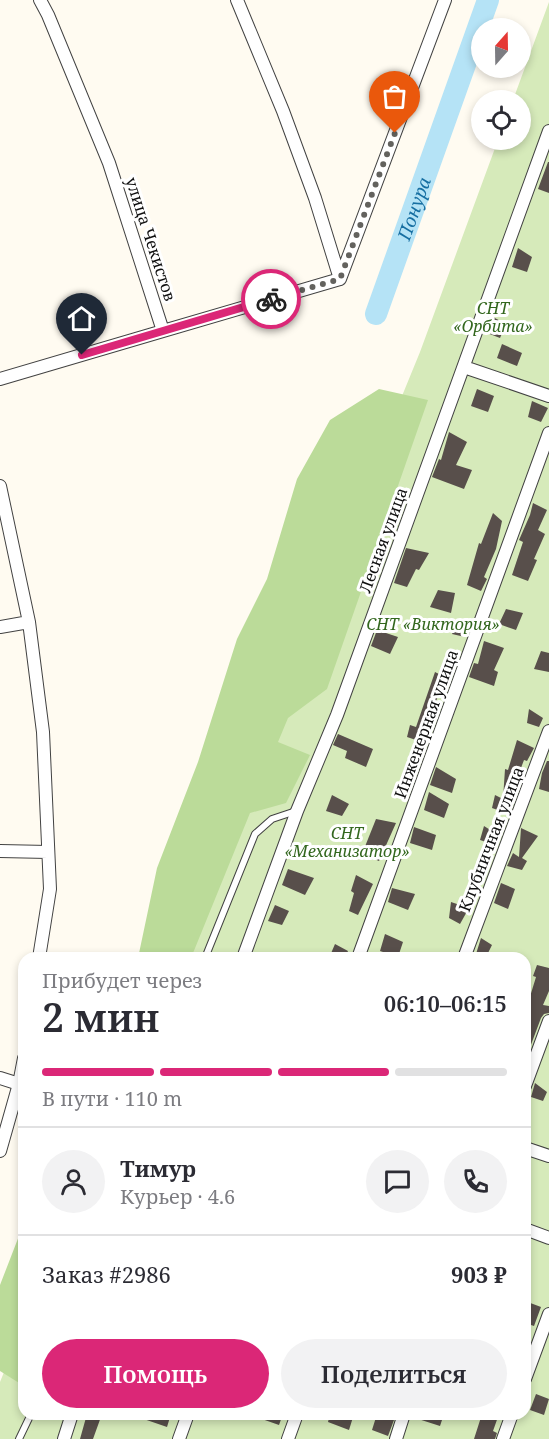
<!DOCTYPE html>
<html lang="ru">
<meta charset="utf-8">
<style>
body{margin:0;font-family:"Noto Serif",serif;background:#f2f2f3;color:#2b2b33;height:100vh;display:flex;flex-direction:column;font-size:22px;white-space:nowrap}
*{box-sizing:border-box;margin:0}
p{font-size:20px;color:#7c7c81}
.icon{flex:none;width:33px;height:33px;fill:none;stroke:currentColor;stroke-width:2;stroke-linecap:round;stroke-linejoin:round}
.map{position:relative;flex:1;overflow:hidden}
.details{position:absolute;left:18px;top:952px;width:513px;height:468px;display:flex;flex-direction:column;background:#fff;border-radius:18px;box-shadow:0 3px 9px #0003}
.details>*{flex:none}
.needle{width:39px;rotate:20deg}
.buttons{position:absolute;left:471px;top:18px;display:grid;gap:12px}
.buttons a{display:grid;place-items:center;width:60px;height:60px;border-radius:50%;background:#fff;box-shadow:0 3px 9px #0003;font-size:30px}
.pin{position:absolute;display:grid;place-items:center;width:51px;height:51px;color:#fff;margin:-62px -26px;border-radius:50% 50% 50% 0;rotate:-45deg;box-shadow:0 0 6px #0007}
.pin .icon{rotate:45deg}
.courier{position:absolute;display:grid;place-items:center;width:60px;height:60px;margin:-30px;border:4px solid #db2777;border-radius:50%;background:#fff;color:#222;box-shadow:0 2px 8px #0007}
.summary em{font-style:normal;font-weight:600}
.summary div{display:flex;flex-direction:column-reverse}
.summary{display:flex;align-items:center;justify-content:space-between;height:102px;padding:0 24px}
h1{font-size:39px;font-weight:600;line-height:45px}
.bar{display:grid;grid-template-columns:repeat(4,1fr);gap:9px 6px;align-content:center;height:72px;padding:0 24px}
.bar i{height:8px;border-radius:4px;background:#e1e1e2}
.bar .active{background:#db2777}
.bar p{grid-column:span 4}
.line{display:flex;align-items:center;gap:15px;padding:0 24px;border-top:2px solid #e1e1e2}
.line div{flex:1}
.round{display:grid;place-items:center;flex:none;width:63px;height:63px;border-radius:32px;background:#f2f2f3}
.primary-button{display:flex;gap:12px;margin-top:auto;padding:12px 24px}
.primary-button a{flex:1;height:69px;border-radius:36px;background:#db2777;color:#fff;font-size:24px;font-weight:600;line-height:69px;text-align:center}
.primary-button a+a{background:#f2f2f3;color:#2b2b33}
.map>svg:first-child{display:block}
.green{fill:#d6eaba}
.forest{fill:#bbdb99}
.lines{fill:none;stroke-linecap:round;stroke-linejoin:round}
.river{stroke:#b5e3f6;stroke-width:22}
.building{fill:#584f4b}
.service-casing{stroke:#424242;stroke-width:8}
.minor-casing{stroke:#424242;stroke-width:14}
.service{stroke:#fff;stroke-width:6}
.minor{stroke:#fff;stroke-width:12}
.done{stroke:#63625e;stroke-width:6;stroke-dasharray:0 10.8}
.route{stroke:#db2777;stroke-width:8}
.labels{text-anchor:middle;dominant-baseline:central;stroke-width:6;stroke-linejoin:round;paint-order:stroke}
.street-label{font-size:16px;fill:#0f0f0f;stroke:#fff}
.park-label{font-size:16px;font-style:italic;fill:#33671e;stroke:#fff}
.water-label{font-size:18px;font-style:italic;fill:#176fa2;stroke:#fff}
</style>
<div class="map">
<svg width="549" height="1439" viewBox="0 0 549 1439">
<rect width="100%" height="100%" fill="#fffbf1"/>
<path class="green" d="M549 2V1439H0V1382L24 1323V1414H525V958H172L420 352 498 140H520V100H513Z"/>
<path class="forest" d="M379 389 428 400 327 689 288 718 278 742 310 755 286 803 250 813 191 958H138L157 868 198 762 237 639 267 579 297 479 330 420Z
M24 1223V1386L0 1371V1285Z"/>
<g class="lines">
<path class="river" id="s1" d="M376 314 488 0"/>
</g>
<path class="building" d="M548 162H549V193L538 189Z
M518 248 532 257 527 272 512 267Z
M493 317 506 324 500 338 487 333Z
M502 344 522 353 517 366 497 358Z
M477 389 494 396 488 412 471 406Z
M532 401 548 408 541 422 528 417Z
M449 432 467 442 456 465 472 470 464 489 432 477 439 459 441 460Z
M533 503 547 510 538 530 545 534 534 559 537 560 528 581 512 575 523 542 519 540 530 515Z
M493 513 502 521 496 549 484 577 487 579 481 591 467 585 479 543 481 544Z
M406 548 429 553 419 570 416 569 407 587 394 583Z
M438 590 455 593 451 613 430 607Z
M506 609 523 613 516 630 499 624Z
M458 622 468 627 465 637 452 634Z
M377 630 398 637 390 654 371 646Z
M484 641 504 648 494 670 498 672 494 686 469 677 474 663 478 664Z
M541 651 549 653V672L534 669Z
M435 672 445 677 434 707 436 708 422 742 407 737 410 725 416 727Z
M529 709 543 718 539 727 527 723Z
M338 734 373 749 366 767 345 758 347 751 333 745Z
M517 740 534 748 527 761 524 760 508 802 513 804 509 814 492 808 495 795 503 799 505 769 508 770Z
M547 761H549V792L539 789 542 773Z
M436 767 456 779 452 793 430 785Z
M429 792 449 804 444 818 424 810Z
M332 795 349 804 342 816 326 811Z
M376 819 396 823 379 861 362 854Z
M484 826 495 833 489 843 480 840Z
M414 827 436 835 432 850 410 843Z
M521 828 538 836 522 858 527 861 522 870 507 866 513 853 519 857Z
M288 869 314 878 305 895 282 885Z
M356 875 373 884 358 915 349 911 354 893 351 891Z
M501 883 515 889 508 909 494 903Z
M392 888 415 894 408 910 388 902Z
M451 902 469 908 460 924 449 918Z
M275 905 289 911 282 925 268 921Z
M385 934 403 942 398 957 380 951Z
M481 938 492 945 486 957 476 954Z
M335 944 348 951 345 958H329Z
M537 965 549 968V991L543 1005 549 1006V1013L544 1014 541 1018 526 1058H525V1013L536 977 533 976Z
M535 1083 547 1092 543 1101 531 1097Z
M525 1301 541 1307 534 1326 525 1323Z
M536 1394 549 1399 544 1415 530 1410Z
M87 1414H102L93 1439H80Z
M135 1414H171L167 1427 135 1416Z
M253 1414H283L279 1425 253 1416Z
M330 1414H354L349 1430 328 1422Z
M377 1414 394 1420 388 1436 372 1430Z
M412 1414H444L440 1426 412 1417Z
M482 1414H499L493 1431 497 1433 495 1439H474Z"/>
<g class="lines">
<defs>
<path id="service" d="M205 958 255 834 272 819 296 811
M19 1439 31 1414"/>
<path id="minor" d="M340 279 445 0
M163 331 340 279 315 198 283 111 237 0
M464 367 549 396
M0 379 163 331 109 163 48 15 40 0
M0 486 29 622 43 732 50 889 39 958
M0 627 29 622
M0 851 48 852
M243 958 297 811 337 715 549 131
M358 958 549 433
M464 958 549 731
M0 1078 19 1084
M525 1086 549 1021
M525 1148 549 1156
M0 1151 19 1084 24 1058
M525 1229 549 1238
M525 1379 549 1314
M64 1439 72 1414
M179 1439 188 1414
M288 1439 297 1414
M396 1439 404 1414
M503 1439 512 1414"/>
</defs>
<use href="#service" class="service-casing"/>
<use href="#minor" class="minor-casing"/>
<use href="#service" class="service"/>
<use href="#minor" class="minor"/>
</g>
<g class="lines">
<path class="done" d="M271 299 340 279 395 133"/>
<path class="route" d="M82 355 271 299"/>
</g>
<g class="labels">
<g class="street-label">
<text transform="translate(151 239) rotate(72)">улица Чекистов</text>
<text transform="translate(383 540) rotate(-70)">Лесная улица</text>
<text transform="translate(426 724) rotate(-70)">Инженерная улица</text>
<text transform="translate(491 839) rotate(-69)">Клубничная улица</text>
</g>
<g class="park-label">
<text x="493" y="308">СНТ<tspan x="493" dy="18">«Орбита»</tspan></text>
<text x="433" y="624">СНТ «Виктория»</text>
<text x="347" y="833">СНТ<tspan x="347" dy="18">«Механизатор»</tspan></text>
</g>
<g class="water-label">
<text stroke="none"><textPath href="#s1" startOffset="112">Понура</textPath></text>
</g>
</g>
</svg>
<div class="buttons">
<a><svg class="needle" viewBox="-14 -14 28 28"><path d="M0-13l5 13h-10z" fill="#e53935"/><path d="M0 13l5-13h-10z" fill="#7c7c81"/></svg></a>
<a><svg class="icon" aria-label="locate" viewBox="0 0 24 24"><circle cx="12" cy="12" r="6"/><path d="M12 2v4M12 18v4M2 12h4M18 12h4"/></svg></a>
</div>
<div class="pin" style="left:395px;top:133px;background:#ea580c"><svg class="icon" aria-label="bag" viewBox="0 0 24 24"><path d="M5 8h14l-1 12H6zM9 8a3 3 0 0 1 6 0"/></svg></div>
<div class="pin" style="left:82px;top:355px;background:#1f2937"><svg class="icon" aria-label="home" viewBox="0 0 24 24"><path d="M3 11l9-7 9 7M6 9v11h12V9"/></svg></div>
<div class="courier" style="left:271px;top:299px"><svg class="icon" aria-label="bike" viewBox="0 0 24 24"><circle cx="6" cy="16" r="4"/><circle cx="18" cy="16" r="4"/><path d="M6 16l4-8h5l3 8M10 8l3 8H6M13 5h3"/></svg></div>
<section class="details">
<div class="summary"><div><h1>2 мин</h1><p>Прибудет через</p></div><em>06:10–06:15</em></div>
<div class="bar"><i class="active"></i><i class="active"></i><i class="active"></i><i></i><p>В пути · 110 m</p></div>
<div class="line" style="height:108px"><a class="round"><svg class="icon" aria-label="person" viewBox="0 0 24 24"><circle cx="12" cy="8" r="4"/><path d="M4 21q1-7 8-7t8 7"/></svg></a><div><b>Тимур</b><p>Курьер · 4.6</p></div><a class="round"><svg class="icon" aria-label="chat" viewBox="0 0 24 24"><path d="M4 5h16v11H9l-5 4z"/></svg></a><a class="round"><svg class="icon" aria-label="phone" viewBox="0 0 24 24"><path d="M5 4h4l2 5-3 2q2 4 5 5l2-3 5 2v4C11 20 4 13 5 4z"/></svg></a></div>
<div class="line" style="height:78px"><div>Заказ #2986</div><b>903 ₽</b></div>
<div class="primary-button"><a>Помощь</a><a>Поделиться</a></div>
</section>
</div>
